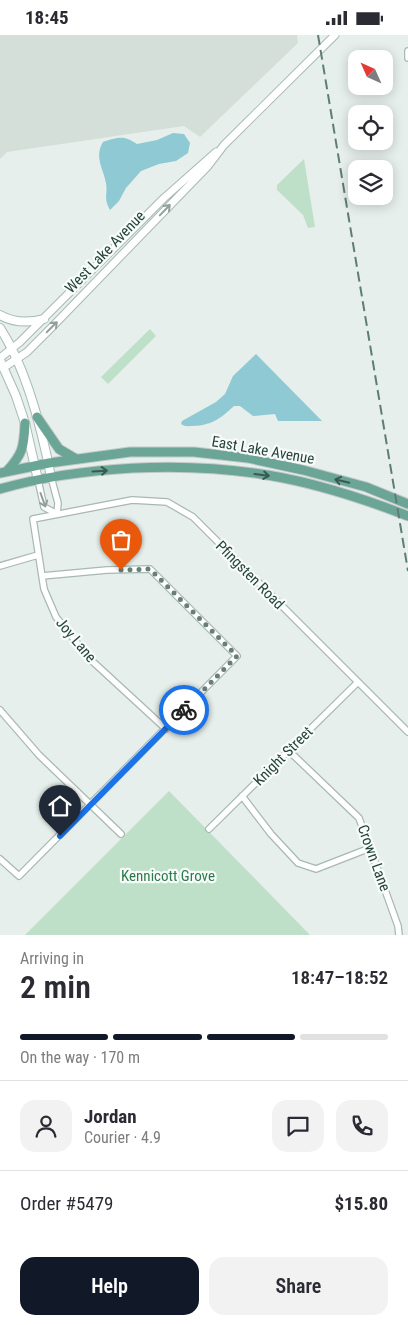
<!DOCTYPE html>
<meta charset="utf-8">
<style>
body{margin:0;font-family:"Roboto Condensed",sans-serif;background:#f2f2f3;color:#2b2b33;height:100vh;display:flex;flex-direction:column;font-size:19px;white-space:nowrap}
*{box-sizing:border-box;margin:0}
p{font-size:16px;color:#7c7c81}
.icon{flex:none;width:28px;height:28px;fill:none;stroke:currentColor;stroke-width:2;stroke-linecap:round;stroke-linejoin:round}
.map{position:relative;height:900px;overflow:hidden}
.drawer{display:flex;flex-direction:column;background:#fff;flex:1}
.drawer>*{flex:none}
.needle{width:32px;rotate:315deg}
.controls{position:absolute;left:348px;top:15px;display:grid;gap:10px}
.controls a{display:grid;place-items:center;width:45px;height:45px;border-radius:10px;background:#fff;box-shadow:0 2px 12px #0003;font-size:25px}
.pin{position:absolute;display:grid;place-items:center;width:42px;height:42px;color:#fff;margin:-51px -21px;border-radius:50% 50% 50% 0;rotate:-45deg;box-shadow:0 0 5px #0007}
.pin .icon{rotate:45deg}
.courier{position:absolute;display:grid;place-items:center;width:50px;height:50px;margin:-25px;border:4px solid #1a73e8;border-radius:50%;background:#fff;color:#222;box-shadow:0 1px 6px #0007}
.head em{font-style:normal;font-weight:600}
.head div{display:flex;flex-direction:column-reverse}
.head{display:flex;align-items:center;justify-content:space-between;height:85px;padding:0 20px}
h1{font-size:32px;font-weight:600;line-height:38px}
.bar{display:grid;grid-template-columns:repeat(4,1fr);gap:8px 5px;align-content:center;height:60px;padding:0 20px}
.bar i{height:6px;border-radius:4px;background:#e1e1e2}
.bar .active{background:#111827}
.bar p{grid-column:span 4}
.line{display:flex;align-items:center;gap:12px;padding:0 20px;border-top:1px solid #e1e1e2}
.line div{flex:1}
.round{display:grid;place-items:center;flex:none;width:52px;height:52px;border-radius:15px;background:#f2f2f3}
.cta{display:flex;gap:10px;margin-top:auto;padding:10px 20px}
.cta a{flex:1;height:58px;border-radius:15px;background:#111827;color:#fff;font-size:20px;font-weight:600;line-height:58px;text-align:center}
.cta a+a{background:#f2f2f3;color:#2b2b33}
.status{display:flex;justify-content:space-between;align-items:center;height:35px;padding:0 25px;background:#fff;direction:ltr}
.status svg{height:14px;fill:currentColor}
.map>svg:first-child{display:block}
.built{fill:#d4dfda}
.green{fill:#bfe0c8}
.water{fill:#8ec9d4}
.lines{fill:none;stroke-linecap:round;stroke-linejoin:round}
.minor-casing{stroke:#a8b8b2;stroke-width:8}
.tertiary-casing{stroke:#a8b8b2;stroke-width:9}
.secondary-casing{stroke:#a4bbb3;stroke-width:10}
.primary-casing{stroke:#c2cac8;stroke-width:11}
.minor{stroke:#fff;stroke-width:5.5}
.tertiary{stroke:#fff;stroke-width:7}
.secondary{stroke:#fff;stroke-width:8}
.primary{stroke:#6aa596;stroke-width:9}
.rail{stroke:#5f7d75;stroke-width:2;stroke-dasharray:10 5;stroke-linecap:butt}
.oneway{stroke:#92a09c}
.oneway2{stroke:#365b51}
.done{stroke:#687f78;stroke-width:5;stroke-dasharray:0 9}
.route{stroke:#1a73e8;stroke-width:6}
.labels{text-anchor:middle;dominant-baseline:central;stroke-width:4.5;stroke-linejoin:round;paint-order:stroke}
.street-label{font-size:15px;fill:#24423a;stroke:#f7fbf9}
.park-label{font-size:15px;fill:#2d7a4b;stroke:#f7fbf9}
</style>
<div class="status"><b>18:45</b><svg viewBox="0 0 49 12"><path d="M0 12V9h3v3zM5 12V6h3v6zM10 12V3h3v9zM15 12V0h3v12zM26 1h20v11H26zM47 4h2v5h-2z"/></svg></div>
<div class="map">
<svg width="408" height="900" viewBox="0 0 408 900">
<rect width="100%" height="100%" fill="#e6efeb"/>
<path class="built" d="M0 0H297L298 8 200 102 184 91 7 117 0 124Z"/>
<path class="green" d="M304 124 315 192 308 193 303 180 277 155V150Z
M150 294 156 301 108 349 101 342Z
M169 756 310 900H25Z"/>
<path class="water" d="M173 98 184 99 190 108 188 118 176 126 159 129 141 136 126 153 119 166 110 175C103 162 108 160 106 148 103 133 94 122 103 107 118 102 124 100 137 109L157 105Z
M256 319 322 386H278L275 379 253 381 240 371H234C220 384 212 390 193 391 188 391 185 392 181 389L182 386 216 367 225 359 233 341Z"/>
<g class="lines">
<defs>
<path id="minor" d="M408 16V23
M51 442 58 468 57 479
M38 445 44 472 57 479
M0 531 38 520
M0 675 39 720 121 799
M166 694 91 625 56 582 44 554 33 484 132 465 167 467 193 482 408 697
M288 715 359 783 398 891 399 900
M242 761 271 799 298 828 316 834 370 813
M209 794 358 647
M0 824 19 841 237 621 150 534 107 535 42 541"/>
<path id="tertiary" d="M0 323 20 307 164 163 216 117
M3 333 27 317 52 292 208 131 224 110 335 0"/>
<path id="secondary" d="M0 280C14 288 29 288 44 284
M0 293C26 333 42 395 51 442
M0 325 16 361 25 388 38 445"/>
<path id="primary" d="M37 382 59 414 76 424
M6 437C23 419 24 412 25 388
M0 438 49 428 130 417H194L248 423 303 435 366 452 408 469
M0 454C81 431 183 426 267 440 316 448 362 463 408 481"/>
</defs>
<use href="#minor" class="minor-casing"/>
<use href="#tertiary" class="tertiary-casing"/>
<use href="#secondary" class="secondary-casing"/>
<use href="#primary" class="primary-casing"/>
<use href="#minor" class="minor"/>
<use href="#tertiary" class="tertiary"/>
<use href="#secondary" class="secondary"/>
<use href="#primary" class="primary"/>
<path class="rail" d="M318 0 408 536"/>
</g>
<defs><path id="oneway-shaft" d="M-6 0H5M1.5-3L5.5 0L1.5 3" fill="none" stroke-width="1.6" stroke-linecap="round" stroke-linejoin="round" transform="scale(1.25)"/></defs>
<g class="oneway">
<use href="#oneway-shaft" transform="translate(165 175) rotate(-46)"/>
<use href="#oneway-shaft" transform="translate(52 292) rotate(-45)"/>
<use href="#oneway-shaft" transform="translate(43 465) rotate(70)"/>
</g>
<g class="oneway2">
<use href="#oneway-shaft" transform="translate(100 436) rotate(-3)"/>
<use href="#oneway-shaft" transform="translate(262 440) rotate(7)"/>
<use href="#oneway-shaft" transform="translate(342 446) rotate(-166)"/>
</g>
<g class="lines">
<path class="done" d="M121 535 150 534 237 621 184 675"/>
<path class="route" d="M60 801 184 675"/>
</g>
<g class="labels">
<g class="street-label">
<text transform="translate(105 217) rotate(-46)">West Lake Avenue</text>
<text transform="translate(263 415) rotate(10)">East Lake Avenue</text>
<text transform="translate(250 540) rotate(45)">Pfingsten Road</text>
<text transform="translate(76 605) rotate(50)">Joy Lane</text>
<text transform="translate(283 721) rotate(-45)">Knight Street</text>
<text transform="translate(374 823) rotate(70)">Crown Lane</text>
</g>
<g class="park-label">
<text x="168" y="841">Kennicott Grove</text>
</g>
</g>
</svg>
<div class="controls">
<a><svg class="needle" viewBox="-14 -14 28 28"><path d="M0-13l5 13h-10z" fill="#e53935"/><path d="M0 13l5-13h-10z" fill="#7c7c81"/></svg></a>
<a><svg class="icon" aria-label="locate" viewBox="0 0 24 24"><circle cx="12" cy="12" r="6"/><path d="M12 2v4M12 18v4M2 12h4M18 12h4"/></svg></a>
<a><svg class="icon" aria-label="layers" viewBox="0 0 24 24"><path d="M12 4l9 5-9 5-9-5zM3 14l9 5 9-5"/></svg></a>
</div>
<div class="pin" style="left:121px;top:535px;background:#ea580c"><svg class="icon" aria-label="bag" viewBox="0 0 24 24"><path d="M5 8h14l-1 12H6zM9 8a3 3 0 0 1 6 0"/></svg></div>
<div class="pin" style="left:60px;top:801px;background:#1f2937"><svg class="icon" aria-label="home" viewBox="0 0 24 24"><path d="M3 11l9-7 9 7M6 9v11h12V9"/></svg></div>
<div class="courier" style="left:184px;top:675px"><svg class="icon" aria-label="bike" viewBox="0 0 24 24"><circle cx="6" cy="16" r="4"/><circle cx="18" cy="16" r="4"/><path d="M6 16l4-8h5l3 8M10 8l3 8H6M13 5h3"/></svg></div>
</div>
<section class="drawer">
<div class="head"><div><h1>2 min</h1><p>Arriving in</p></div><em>18:47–18:52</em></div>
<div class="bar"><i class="active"></i><i class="active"></i><i class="active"></i><i></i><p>On the way · 170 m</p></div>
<div class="line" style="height:90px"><a class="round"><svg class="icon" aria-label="person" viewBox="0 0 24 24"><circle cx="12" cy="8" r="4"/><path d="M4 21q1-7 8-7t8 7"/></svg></a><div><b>Jordan</b><p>Courier · 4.9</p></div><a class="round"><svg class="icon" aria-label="chat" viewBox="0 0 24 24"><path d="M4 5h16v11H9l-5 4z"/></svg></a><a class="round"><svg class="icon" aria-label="phone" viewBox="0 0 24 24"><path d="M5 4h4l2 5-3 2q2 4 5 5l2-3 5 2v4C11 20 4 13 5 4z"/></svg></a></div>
<div class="line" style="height:65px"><div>Order #5479</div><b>$15.80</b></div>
<div class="cta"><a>Help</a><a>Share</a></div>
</section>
